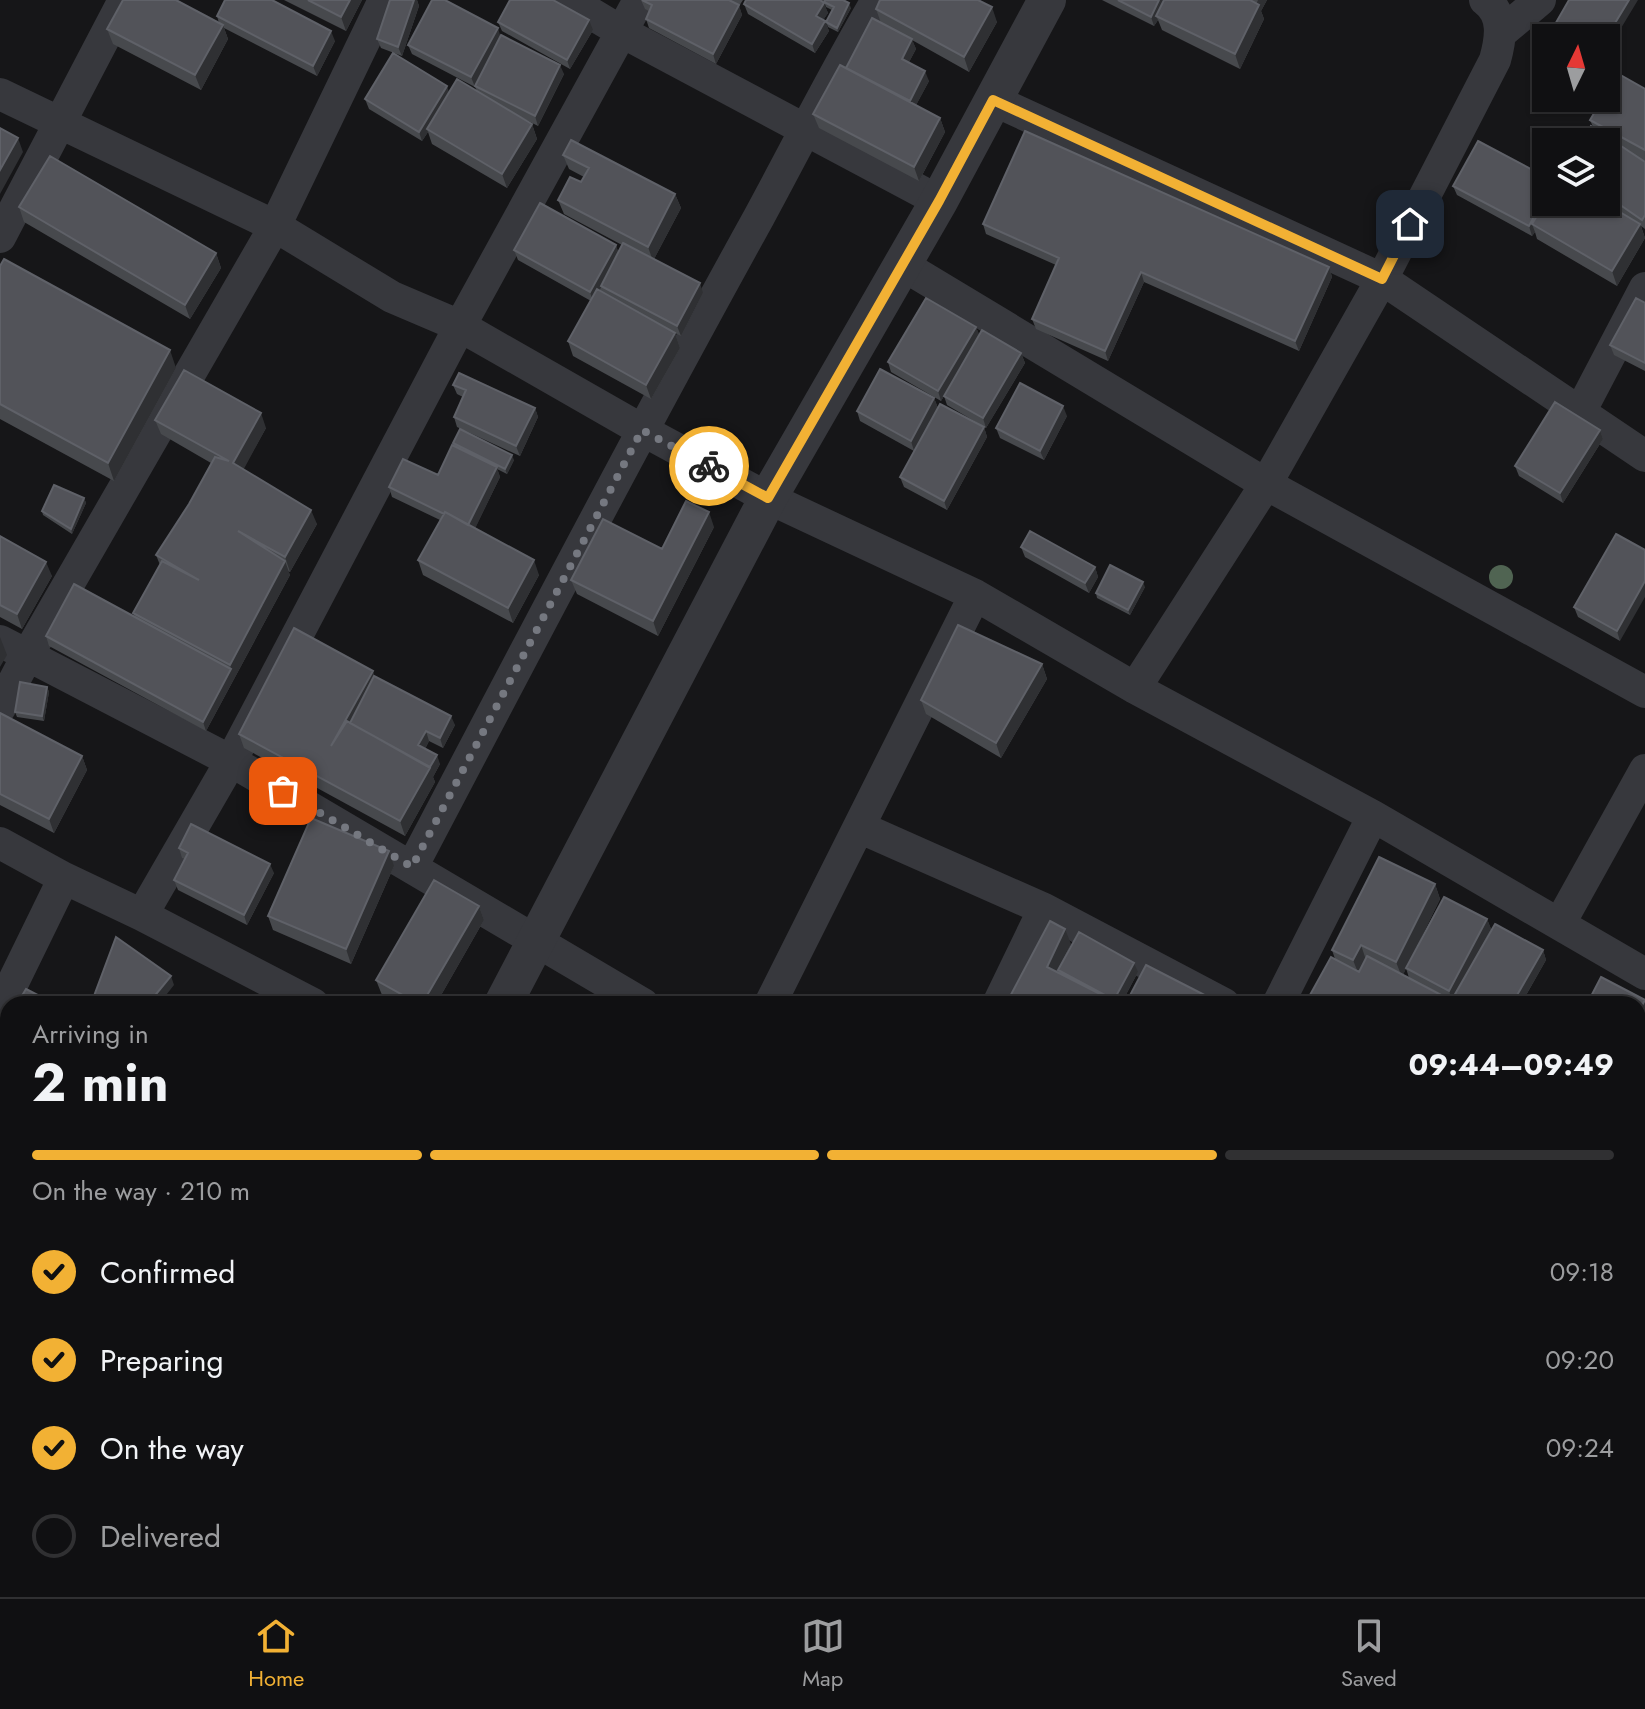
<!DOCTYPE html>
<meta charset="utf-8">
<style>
body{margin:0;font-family:Jost,sans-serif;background:#19191b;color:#f1f3f6;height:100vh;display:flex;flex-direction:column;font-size:30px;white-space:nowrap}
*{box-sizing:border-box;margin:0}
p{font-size:26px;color:#9c9d9f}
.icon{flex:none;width:44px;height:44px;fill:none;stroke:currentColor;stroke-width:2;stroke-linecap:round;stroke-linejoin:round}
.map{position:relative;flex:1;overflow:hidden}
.side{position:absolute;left:0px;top:996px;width:1646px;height:602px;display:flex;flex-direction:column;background:#101012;border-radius:24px 24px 0 0;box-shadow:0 2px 6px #0004,0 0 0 2px #303032}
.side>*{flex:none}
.needle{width:52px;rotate:5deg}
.controls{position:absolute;left:1532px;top:24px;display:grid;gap:16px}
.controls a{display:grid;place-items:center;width:88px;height:88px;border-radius:0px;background:#101012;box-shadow:0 2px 6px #0004,0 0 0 2px #303032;font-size:40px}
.pin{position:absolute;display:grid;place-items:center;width:68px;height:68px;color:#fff;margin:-34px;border-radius:16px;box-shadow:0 4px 12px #0006}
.courier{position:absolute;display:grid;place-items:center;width:80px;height:80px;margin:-40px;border:6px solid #f2b134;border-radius:50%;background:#fff;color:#222;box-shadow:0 2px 10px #0007}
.summary em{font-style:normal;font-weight:700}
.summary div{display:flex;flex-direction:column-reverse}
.summary{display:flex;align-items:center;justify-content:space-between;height:136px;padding:0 32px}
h1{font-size:52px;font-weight:700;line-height:60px}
.bar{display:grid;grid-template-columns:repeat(4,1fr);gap:12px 8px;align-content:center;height:96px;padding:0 32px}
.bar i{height:10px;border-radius:6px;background:#303032}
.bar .active{background:#f2b134}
.bar p{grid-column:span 4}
ol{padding:0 32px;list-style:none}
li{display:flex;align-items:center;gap:24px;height:88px}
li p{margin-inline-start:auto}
li .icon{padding:8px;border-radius:50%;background:#f2b134;color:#111;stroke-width:4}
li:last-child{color:#9c9d9f}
li i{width:44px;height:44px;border:4px solid #303032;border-radius:50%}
.tabs{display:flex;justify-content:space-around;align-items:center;height:112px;border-top:2px solid #303032;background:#101012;font-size:22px;color:#9c9d9f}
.tabs a{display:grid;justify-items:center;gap:4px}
.tabs .active{color:#f2b134}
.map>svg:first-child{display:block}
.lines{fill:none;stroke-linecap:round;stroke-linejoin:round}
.minor{stroke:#37383d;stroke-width:32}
.tertiary{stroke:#37383d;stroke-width:38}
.tree{fill:#506452}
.wall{fill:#47494d}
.shaded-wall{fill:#2f3033}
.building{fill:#525359;stroke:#5f6168;stroke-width:2}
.done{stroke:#757880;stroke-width:8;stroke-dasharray:0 14.4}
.route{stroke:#f2b134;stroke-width:10}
</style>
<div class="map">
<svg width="1645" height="1597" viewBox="0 0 1645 1597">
<rect width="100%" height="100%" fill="#161618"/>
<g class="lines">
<path class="minor" d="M384 0 275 226 392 297 460 326 642 430 768 498 975 595 1135 688 1373 816 1645 974
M569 0 622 32 939 201
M1502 32 1540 0
M0 94 275 226 27 656 0 708
M993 100 1382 279 1645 456
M0 237 124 0
M901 264 1266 484 1645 692
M1580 412 1645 288
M0 641 231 761 643 1004
M1135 688 1266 484 1382 279 1495 60C1501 38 1505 15 1485 0
M859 827 1044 909 1224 1004
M0 843 64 878 142 915 313 1004
M412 867C526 650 640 432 759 217 798 145 835 71 877 0
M142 915 231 761 460 326 639 0
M1560 923 1645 770
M770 1004 975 595
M998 1004 1044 909
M1278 1004 1373 816
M0 1009 64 878
M0 1128 8 1132
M1638 1254 1645 1258
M0 1443 8 1428
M1638 1530 1645 1535
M517 1590 531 1597
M1302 1590 1312 1597
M677 1597 681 1590
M955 1597 959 1590"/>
<path class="tertiary" d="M503 1004 768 498 939 201 1047 0
M187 1597 190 1590"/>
</g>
<circle class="tree" cx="1501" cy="577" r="12"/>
<path class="wall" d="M284 0H362L346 31Z
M390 0H417L419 6 402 56 381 48 377 39Z
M641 0H743L739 6 742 15 716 64 649 28 646 19 649 11 645 9Z
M824 0 823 2 828 13 823 20 825 21 829 31 815 53 748 14 744 4Z
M1102 0H1267L1261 11 1264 19 1240 69 1162 30 1158 20 1154 26Z
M824 2 851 8 838 32 828 27 826 22 832 10 826 7Z
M981 2 997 22 969 72 912 40 916 49 909 62 929 81 916 105 940 118 945 132 919 181 819 128 813 114 846 68 881 23 876 9Z
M217 16 335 41 317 76 224 28 228 39 201 90 113 44 107 29 219 23Z
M498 22 593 30 570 69 502 31Z
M500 36 564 74 538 126 513 113 532 124 537 139 507 188 432 144 428 132 422 141 369 109 365 99 449 92 477 91 475 87 412 54 408 45Z
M1645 89V229L1641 226 1645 238 1617 286 1537 239 1535 232 1532 236 1457 195 1453 186 1546 202 1617 210 1605 202 1606 142 1593 127 1590 120Z
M563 155 675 194 681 208 654 259 703 293 681 336 663 327 675 333 680 348 651 399 573 356 568 341 591 301 518 260 514 250 616 245 618 252 622 245 564 214 558 200 581 182 584 177 569 169Z
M19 207 216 253 221 268 190 319 24 222Z
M983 224 1329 267 1332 277 1299 351 1144 282 1108 361 1036 329 1032 319 1056 265 986 234Z
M0 266 176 368 114 481 0 419Z
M1645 303V371L1614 355 1610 345Z
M976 327 979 335 1021 353 1025 363 986 428 947 405 944 396 941 401 891 372 888 362Z
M453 385 535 408 538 417 520 456 457 427 454 417 463 397 457 394Z
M934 398 938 408 984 427 987 437 947 510 904 487 900 477 914 451 860 421 857 411Z
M1067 416 1044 460 1000 438 996 428Z
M155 420 266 428 243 469 317 524 290 572 288 571 290 575 206 731 49 646 46 636 135 617 133 613 160 565 156 555 189 504 211 463 161 434Z
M1600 430 1603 439 1563 503 1519 476 1515 466Z
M453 443 514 460 507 474 497 469 500 477 475 528 539 575 513 623 423 575 418 560 440 520 392 497 389 487 438 475 454 447Z
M84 498 86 503 72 534 43 515 42 511Z
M714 527 658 636 577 594 571 580 662 549Z
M1616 534 1620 641 1578 617 1574 607Z
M0 536 52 576 22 629 0 617Z
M1021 547 1095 567 1098 577 1089 593 1025 557Z
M1145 587 1130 615 1097 598 1096 593Z
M1042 664 1047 679 1001 758 926 714 921 700Z
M374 676 455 725 443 748 429 741 425 749 440 764 433 777 435 782 405 836 244 748 239 734Z
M47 687 49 692 44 721 17 717 15 712Z
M0 713 82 756 87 770 54 833 0 805Z
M179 848 274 873 247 925 178 890 174 880 185 859 182 858Z
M394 866 351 964 273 930 268 916Z
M1435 884 1440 899 1409 962 1487 919 1491 929 1463 981 1543 950 1546 960 1521 1004H1456L1454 997 1452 1000 1409 978 1406 968 1403 975 1305 1004 1335 959 1332 950Z
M479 906 484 920 436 1004H398L382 995 376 980Z
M1071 944 1057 972 1059 973 1058 970 1138 972 1121 1004H1006Z
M8 1020V1060L0 1056V1034Z
M1645 1030V1104L1638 1100V1043Z
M832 1590H903L899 1597H845Z"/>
<path class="shaded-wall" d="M350 0H362L346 31 341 17Z
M414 0H417L419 6 402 56 398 47Z
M1159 0H1168L1156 16 1158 20 1154 26 1151 17Z
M1258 0H1267L1261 11 1264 19 1240 69 1235 54Z
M1629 0H1638L1606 53V38Z
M824 3 828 13 820 25 816 16Z
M849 3 851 8 838 32 837 28Z
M739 5 742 15 716 64 713 54Z
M992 7 997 22 969 72 964 57Z
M589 20 593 30 570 69 567 60Z
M825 21 829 31 815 53 812 44Z
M223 25 228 39 201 90 195 75Z
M498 28 501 38 475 87 471 77Z
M331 31 335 41 317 76 313 66Z
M912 39 916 49 906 68 902 59Z
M560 65 564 74 538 126 535 116Z
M925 71 929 81 913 111 910 101Z
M447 86 450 95 427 129 428 132 422 141 419 132Z
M940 118 945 132 919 181 914 167Z
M532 124 537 139 507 188 502 174Z
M18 138 23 152 0 194V170Z
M675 194 681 208 653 261 648 247Z
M1546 194V202L1532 224 1535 232 1532 236 1529 226Z
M1640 224 1645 238 1617 286 1612 271Z
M616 245 619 255 593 302 590 292Z
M216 253 221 268 190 319 185 305Z
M1329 267 1332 277 1299 351 1295 341Z
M1141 272 1144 282 1108 361 1105 351Z
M700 283 703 293 681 336 677 326Z
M976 327 980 336 941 401 938 391Z
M675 333 680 348 651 399 646 385Z
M170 350 176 368 114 481 108 463Z
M1021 353 1025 363 986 428 983 418Z
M934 398 938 408 914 451 911 441Z
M1063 406 1067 416 1044 460 1040 451Z
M535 408 538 417 520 456 516 446Z
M261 413 266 428 239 478 233 463Z
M984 427 987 437 947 510 944 501Z
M1600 430 1603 439 1563 503 1560 493Z
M512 455 514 460 507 474 505 469Z
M497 467 500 477 472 535 468 525Z
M84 498 86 503 72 534 71 529Z
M311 510 317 524 290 572 285 557Z
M709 512 714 527 658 636 653 621Z
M534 560 539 575 513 623 508 608Z
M285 561 290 575 206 731 203 722 231 669 230 665Z
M46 562 52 576 22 629 17 614Z
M1095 567 1098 577 1089 593 1085 583Z
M1645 581V597L1620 641 1617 631Z
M1143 582 1145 587 1130 615 1128 610Z
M0 637 7 655 0 667Z
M1042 664 1047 679 1001 758 996 743Z
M373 671 378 686 354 728 331 746Z
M47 687 49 692 44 721 42 716Z
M451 716 455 725 443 748 440 738Z
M426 731 429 741 422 755 418 745Z
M437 755 440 764 433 777 435 782 405 836 400 821Z
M82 756 87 770 54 833 49 819Z
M389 851 394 866 351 964 346 949Z
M270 864 274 873 247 925 244 915Z
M1435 884 1440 899 1402 977 1396 962Z
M479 906 484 920 436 1004H422Z
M1487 919 1491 929 1452 1000 1449 991Z
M1065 929 1071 944 1052 981 1047 967Z
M1361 945 1366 960 1359 975 1353 960Z
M1543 950 1546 960 1521 1004H1512Z
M1134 963 1138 972 1121 1004H1115L1114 1000Z
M171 976 174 985 159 1004H148Z
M1645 1000V1016L1638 1029V1013Z
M894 1590H903L899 1597H890Z"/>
<path class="building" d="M123 0H176L223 25 195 75 107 29Z
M225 0H272L331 31 313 66 217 16Z
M308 0H350L341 17Z
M390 0H414L398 47 377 39Z
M432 0H445L498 28 471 77 408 45Z
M510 0H553L589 20 567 60 498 22Z
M642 0H729L739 5 713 54 646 19 652 5Z
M746 0H820L824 3 816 16 825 21 812 44 744 4Z
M825 0H843L849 3 837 28 826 22 834 7 824 2Z
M880 0H978L992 7 964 57 876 9Z
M1118 0H1159L1151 17Z
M1164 0H1250L1259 5 1235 54 1156 16Z
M1569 0H1629L1606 38H1559L1550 33Z
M872 18 912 39 902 59 925 71 910 101 846 68Z
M501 35 560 65 535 116 475 86Z
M393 53 447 86 419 132 365 99Z
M840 65 940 118 914 167 813 114Z
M1617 73 1645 89V150L1590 120 1603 98H1606V92Z
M457 79 532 124 502 174 427 129Z
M1591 126 1645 162V215L1642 220 1606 195V142H1580Z
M0 128 18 138 0 170Z
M1025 131 1329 267 1295 341 1141 272 1105 351 1032 319 1059 258 983 224Z
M571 140 675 194 648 247 558 200 570 177 581 182 589 168 563 155Z
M1478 141 1546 177V194L1529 226 1453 186Z
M50 156 216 253 185 305 19 207Z
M1546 201 1603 202 1640 224 1612 271 1532 224Z
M540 203 616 245 590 292 514 250Z
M623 243 700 283 677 326 601 286Z
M4 259 170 350 108 463 0 404V266Z
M597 289 675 333 646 385 568 341Z
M926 298 976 327 938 391 888 362Z
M1636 298 1645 303V363L1610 345Z
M982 330 1021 353 983 418 944 396Z
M880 369 934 398 911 441 857 411Z
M184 370 261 413 233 463 311 510 285 557 238 531 285 561 230 665 133 613 162 561 199 580 156 555 189 504 215 457 229 461 155 420Z
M459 373 535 408 516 446 454 417 466 390 453 385Z
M1020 383 1063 406 1040 451 996 428Z
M1555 402 1600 430 1560 493 1515 466Z
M940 404 984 427 944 501 900 477Z
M460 429 512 455 505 469 453 443Z
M452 445 497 467 468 525 445 512 444 514 389 487 403 459 438 475Z
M54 485 84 498 71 529 42 511Z
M686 501 709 512 653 621 571 580 603 519 662 549Z
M445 512 534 560 508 608 418 560Z
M1030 531 1095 567 1085 583 1021 547Z
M1616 534 1645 550V581L1617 631 1574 607Z
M0 536 46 562 17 614 0 605Z
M1110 565 1143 582 1128 610 1096 593Z
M74 584 231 669 203 722 46 636Z
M958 625 1042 664 996 743 921 700Z
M294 628 373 671 331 746 347 721 430 768 400 821 239 734Z
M374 676 451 716 440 738 426 731 418 745 437 755 430 767 350 723Z
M20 682 47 687 42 716 15 712Z
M0 713 82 756 49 819 0 794Z
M311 818 389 851 346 949 268 916Z
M191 824 270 864 244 915 174 880 188 853 179 848Z
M1379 857 1435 884 1396 962 1361 945 1353 960 1332 950Z
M434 880 479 906 422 1004H419L376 980Z
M1444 897 1487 919 1449 991 1406 968Z
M1050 921 1065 929 1047 967 1110 999 1107 1004H1006Z
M1495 924 1543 950 1512 1004H1467L1454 996Z
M1079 932 1134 963 1114 1000 1058 970Z
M116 937 171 976 148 1004H91Z
M1367 956 1445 997 1441 1004H1305L1331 957 1359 972Z
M1146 965 1222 1004H1137L1128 999Z
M1601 977 1645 1000 1638 1013V1004H1587Z
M26 989 55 1004H17Z
M211 998 230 1004H208Z
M8 1020V1053L0 1048V1034Z
M1645 1030V1096L1638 1093V1043Z
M294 1590H366L378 1597H290Z
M406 1590H464V1597H402Z
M804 1590H822L835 1597H801Z
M846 1590H894L890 1597H859Z
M1053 1590H1095L1105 1597H1047Z
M1447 1590H1455L1463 1597H1440Z
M703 1591 714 1597H699Z"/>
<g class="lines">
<path class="done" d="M283 791 412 867 642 430 709 466"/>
<path class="route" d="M709 466 768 498 939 201 993 100 1382 279 1410 224"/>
</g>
</svg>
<div class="controls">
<a><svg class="needle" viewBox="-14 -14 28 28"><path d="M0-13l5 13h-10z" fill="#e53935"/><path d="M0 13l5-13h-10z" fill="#9c9d9f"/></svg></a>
<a><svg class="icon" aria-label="layers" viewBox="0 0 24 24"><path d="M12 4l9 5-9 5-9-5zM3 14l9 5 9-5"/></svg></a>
</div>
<div class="pin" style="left:283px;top:791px;background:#ea580c"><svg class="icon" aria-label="bag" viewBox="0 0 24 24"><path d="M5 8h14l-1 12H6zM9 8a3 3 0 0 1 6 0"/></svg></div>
<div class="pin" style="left:1410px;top:224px;background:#1f2937"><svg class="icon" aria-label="home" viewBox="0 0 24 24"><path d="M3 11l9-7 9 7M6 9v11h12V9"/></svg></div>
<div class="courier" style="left:709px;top:466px"><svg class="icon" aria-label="bike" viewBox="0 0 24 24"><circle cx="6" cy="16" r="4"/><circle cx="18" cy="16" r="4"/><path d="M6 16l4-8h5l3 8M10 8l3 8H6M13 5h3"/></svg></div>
<section class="side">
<div class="summary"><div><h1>2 min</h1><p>Arriving in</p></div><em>09:44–09:49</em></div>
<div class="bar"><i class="active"></i><i class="active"></i><i class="active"></i><i></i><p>On the way · 210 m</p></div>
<ol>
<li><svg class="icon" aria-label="check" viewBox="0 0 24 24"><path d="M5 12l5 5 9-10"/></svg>Confirmed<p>09:18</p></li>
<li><svg class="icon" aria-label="check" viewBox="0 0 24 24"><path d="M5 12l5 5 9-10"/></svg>Preparing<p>09:20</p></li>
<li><svg class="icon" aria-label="check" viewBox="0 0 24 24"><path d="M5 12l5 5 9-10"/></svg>On the way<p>09:24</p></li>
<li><i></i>Delivered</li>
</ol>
</section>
</div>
<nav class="tabs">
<a class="active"><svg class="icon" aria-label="home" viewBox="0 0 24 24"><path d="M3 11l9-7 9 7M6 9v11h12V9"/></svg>Home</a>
<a><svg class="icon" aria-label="map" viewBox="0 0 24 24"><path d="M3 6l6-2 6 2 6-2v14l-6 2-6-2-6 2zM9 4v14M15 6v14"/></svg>Map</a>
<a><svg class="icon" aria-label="saved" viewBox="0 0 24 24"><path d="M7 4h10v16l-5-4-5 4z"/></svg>Saved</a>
</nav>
